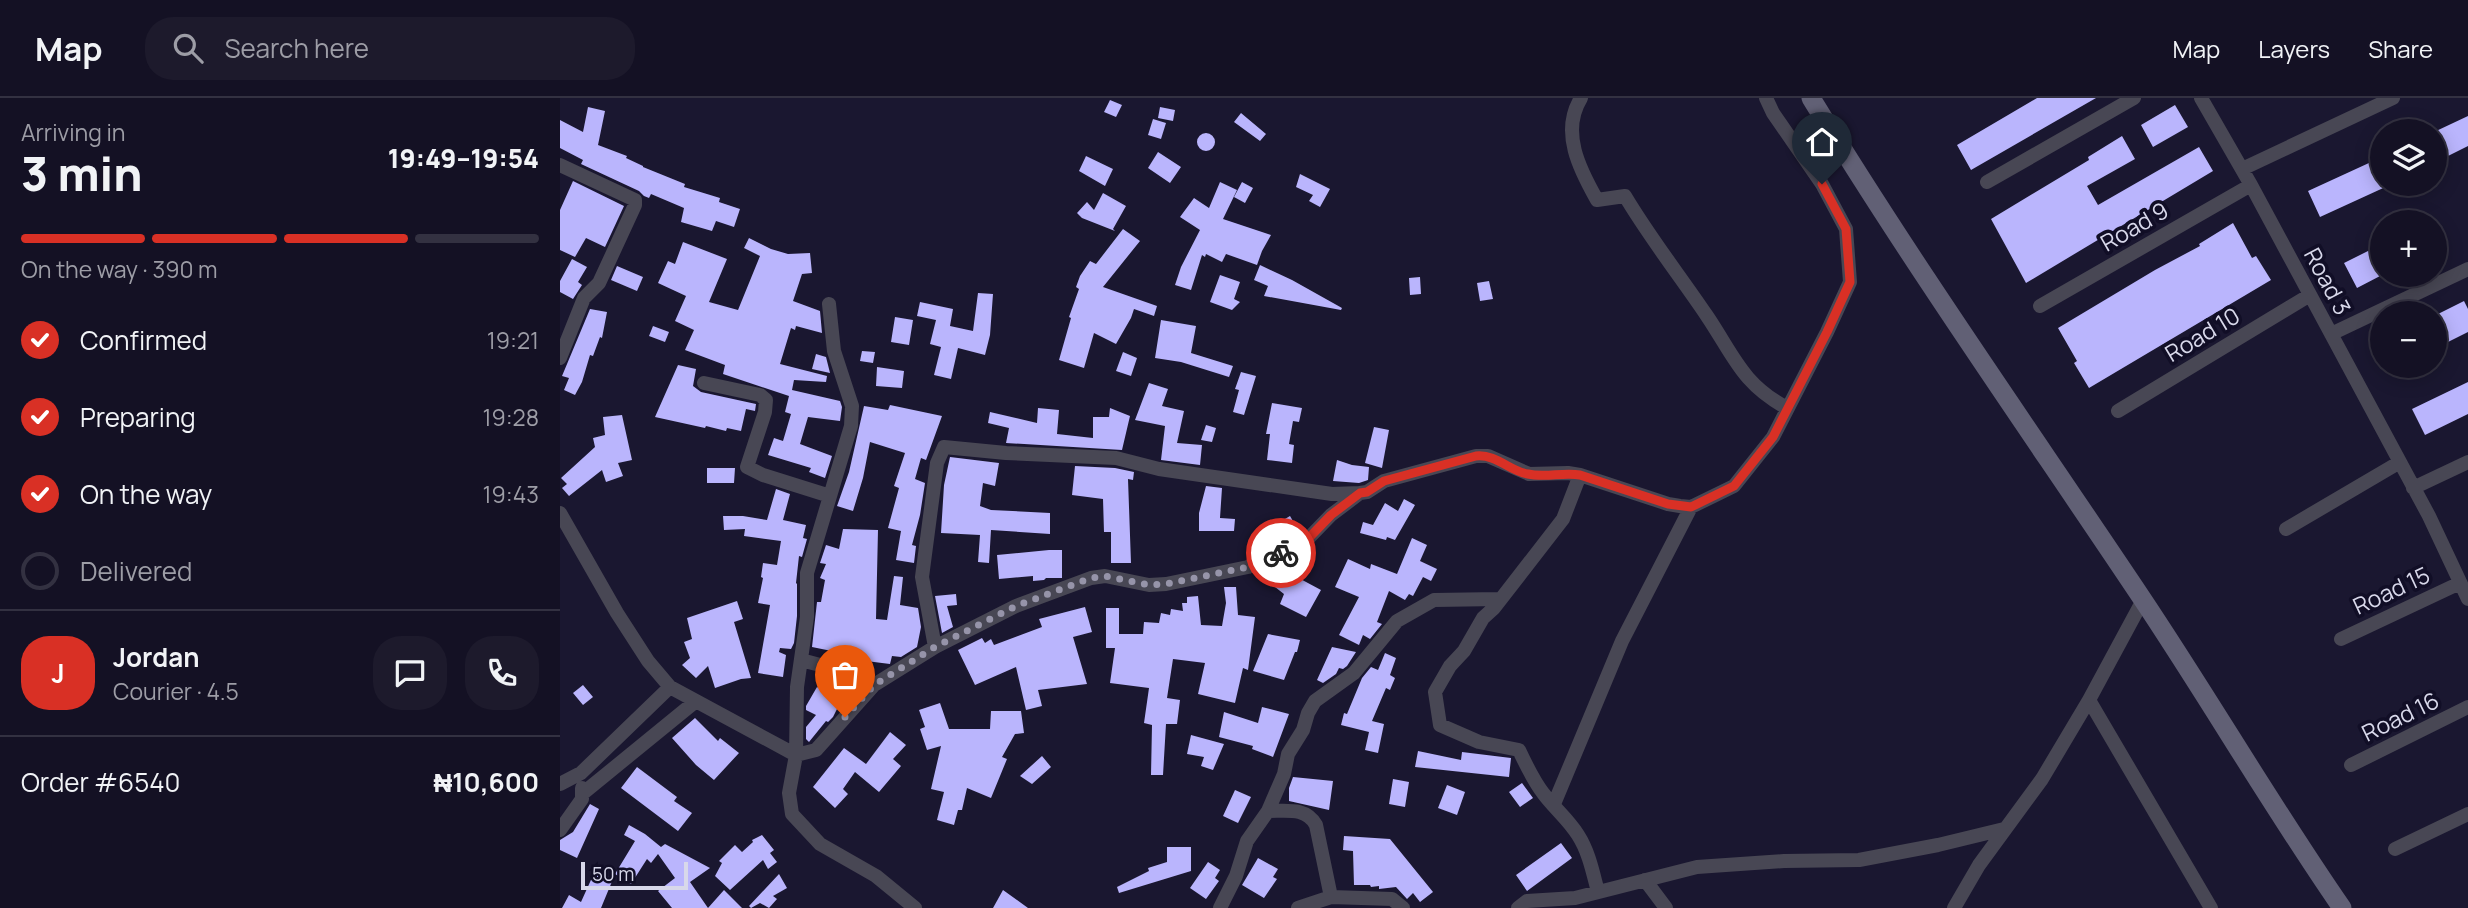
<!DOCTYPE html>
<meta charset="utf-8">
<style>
body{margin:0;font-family:Manrope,sans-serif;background:#1d1a2c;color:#f1f3f6;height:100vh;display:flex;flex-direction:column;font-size:26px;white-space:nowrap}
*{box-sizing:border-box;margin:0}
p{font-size:23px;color:#9d9da6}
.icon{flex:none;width:38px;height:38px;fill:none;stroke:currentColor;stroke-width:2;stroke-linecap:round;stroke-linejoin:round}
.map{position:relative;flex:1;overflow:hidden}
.side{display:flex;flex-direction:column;background:#141124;width:560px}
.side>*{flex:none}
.controls{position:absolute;left:1810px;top:21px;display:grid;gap:14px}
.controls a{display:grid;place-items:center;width:77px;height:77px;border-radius:50%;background:#141124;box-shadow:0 4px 18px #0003,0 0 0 2px #333141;font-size:35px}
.scale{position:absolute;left:21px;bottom:18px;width:107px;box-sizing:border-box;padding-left:7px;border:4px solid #d8d8ea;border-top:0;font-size:19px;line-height:24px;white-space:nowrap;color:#d8d8ea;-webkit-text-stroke:5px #110e26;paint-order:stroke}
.pin{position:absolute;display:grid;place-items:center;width:60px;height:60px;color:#fff;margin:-72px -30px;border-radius:50% 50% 50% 0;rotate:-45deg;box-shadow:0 0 7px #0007}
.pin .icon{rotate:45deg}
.courier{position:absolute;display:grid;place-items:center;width:70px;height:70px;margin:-35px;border:5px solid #d93025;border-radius:50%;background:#fff;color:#222;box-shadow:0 2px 9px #0007}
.head em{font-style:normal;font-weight:800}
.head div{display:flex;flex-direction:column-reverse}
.head{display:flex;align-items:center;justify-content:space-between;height:119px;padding:0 21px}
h1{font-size:46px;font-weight:800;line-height:52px}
.bar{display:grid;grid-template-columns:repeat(4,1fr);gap:10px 7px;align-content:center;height:84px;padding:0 21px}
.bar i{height:9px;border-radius:5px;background:#333141}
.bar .on{background:#d93025}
.bar p{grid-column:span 4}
.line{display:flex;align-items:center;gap:18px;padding:0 21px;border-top:2px solid #333141}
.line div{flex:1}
.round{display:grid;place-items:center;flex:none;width:74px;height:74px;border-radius:28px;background:#1d1a2c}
ol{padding:0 21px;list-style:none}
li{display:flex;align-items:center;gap:21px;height:77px}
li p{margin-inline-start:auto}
li .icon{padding:7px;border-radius:50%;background:#d93025;color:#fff;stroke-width:4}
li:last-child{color:#9d9da6}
li i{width:38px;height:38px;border:4px solid #333141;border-radius:50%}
header{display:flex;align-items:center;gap:42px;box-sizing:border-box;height:98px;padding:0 35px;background:#141124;border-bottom:2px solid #333141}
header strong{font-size:33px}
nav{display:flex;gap:38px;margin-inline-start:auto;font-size:24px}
.search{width:490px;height:63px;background:#1d1a2c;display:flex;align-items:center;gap:18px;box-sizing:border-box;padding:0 24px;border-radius:28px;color:#9d9da6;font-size:26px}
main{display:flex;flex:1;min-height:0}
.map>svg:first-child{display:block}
.building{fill:#bab5fd}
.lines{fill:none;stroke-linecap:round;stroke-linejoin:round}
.minor{stroke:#484754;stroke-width:14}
.secondary{stroke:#616075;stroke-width:19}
.done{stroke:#9694a9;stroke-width:7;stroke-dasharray:0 12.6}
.route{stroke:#d93025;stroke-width:9}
.labels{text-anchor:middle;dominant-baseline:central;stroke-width:7;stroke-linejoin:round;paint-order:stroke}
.street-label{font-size:23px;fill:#d8d8ea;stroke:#110e26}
</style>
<header>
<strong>Map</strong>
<div class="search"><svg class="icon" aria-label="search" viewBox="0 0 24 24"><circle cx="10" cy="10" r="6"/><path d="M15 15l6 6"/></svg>Search here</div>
<nav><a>Map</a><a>Layers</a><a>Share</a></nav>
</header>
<main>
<section class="side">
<div class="head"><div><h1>3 min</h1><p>Arriving in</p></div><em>19:49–19:54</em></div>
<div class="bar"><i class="on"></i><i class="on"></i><i class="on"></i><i></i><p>On the way · 390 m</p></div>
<ol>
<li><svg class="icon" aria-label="check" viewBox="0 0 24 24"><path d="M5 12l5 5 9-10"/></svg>Confirmed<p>19:21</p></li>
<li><svg class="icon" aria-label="check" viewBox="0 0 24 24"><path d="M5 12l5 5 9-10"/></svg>Preparing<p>19:28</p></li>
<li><svg class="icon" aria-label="check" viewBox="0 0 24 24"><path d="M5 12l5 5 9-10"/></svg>On the way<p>19:43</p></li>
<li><i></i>Delivered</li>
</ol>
<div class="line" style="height:126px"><b class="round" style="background:#d93025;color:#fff">J</b><div><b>Jordan</b><p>Courier · 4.5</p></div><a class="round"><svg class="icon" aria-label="chat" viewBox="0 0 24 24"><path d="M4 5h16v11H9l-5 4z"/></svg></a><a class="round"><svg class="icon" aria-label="phone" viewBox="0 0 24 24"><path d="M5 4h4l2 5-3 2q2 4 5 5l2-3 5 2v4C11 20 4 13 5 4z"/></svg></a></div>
<div class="line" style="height:91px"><div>Order #6540</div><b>₦10,600</b></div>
</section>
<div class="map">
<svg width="1908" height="810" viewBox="0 0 1908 810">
<rect width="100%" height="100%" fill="#1a1730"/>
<path class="building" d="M1477 0H1536L1411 72 1397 47Z
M550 2 562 7 556 19 544 14Z
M1615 7 1628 29 1593 49 1581 27Z
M28 9 45 13 38 47 67 58 66 60 83 68V69L125 86 124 89 160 100 159 104 180 111 174 129 156 123 152 133 121 124 124 110 91 96 89 100 84 98 79 93 21 66 23 62 0 50V22L23 34Z
M600 9 615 12 613 23 598 20Z
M681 15 706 36 700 43 674 24Z
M1908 18V48L1878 63 1874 56V34Z
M593 21 606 25 601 41 588 37Z
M637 44a9 9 0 1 1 18 0a9 9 0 1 1-18 0Z
M1562 38 1575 61 1527 88 1538 107 1639 49 1653 73 1466 185 1431 121 1529 62 1528 59Z
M598 54 621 69 610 85 588 70Z
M526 58 553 71 545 88 519 73Z
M1822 59V86H1832L1760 119 1748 93Z
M740 76 770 91 760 109 749 103 753 97 736 89Z
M13 83 64 108 45 149 26 140 15 159 0 152V112Z
M660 84 677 92 663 121 711 137 702 153 697 167 666 156 662 164 646 156 645 159 642 157 631 192 615 187 621 169 640 132 620 119 634 100 649 110Z
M682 84 693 90 685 105 674 99Z
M543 95 566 108 553 131 555 133 522 120 517 115 527 104 534 112Z
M1673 125 1692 160 1696 158 1711 182 1529 290 1514 265 1517 263 1498 230 1595 172 1640 148 1639 146Z
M563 131 580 143 543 189 597 208 594 218 574 211 571 220 556 246 534 235 524 270 499 262 511 220 509 219 519 191 516 189 520 178 530 163 536 166Z
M189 140 211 151 228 156 250 155 252 175 242 176 233 203 260 213 262 235 236 228 235 232 231 230 220 266 267 278 266 284 234 282 232 292 280 303 282 309 280 323 248 319 240 346 272 358 265 380 249 374 251 370 208 357 214 340 223 343 231 316 225 314 229 298 163 276 165 267 125 252 134 232 115 223 126 198 98 185 108 163 115 166 123 144 167 161 149 204 178 212 200 158 184 150Z
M1822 146V177L1797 190 1784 165Z
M12 161 27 169 18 184 22 187 13 201 0 194V183Z
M700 167 732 182 782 210 781 212 704 198 708 188 694 182Z
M57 168 83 179 77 193 51 182Z
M660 177 680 184 674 201 680 204 672 212 650 204Z
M860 179 861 196 850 197 849 180Z
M929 183 933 201 920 203 917 185Z
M418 195 433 196 430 237 425 257 398 250 391 281 374 277 381 249 370 246 376 222 357 218 360 204 393 211 390 228 413 233Z
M1904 203 1908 211V234L1874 251V218Z
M30 211 47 214 42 240 40 239 33 258 30 257 22 284 15 297 4 292 9 280 2 278Z
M335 219 353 222 349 247 331 244Z
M601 222 636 228 631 255 673 268 669 279 621 264 595 260Z
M93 228 109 234 105 244 89 238Z
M302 253 315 254 313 265 300 263Z
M563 254 577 260 571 278 556 273Z
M256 256 266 259 270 275 252 271Z
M118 267 136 271 133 288 141 294 196 306 195 313 186 311 181 333 167 330 166 333 146 328 145 330 95 319Z
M317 269 344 273 342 290 316 288Z
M681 274 696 278 684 317 673 314 679 292 675 291Z
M1908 284V316L1865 337 1852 311Z
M589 285 608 291 602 308 624 313 617 345 642 347 640 367 601 362 605 328 575 322Z
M712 305 742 310 739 324 733 323 729 346 734 347 732 365 707 362 710 336H706Z
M330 307 382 318 366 362 361 360 355 381 365 385 360 417 352 447 356 448 354 465 336 462 341 433 328 430 339 390 334 388 345 355 310 344 303 380 293 413 277 408 289 374 304 308 328 312Z
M478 310 499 312 497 336 533 340V319H549L550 310 570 318 562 352 446 345 449 330 428 325 430 314 477 325Z
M62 317 72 362 58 365 63 378 46 384 42 372 9 398 2 390 7 386 1 380 35 349 33 340 45 337 43 319Z
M646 327 656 330 652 344 641 342Z
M814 329 829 332 822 370 805 365Z
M390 359 439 365 435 388 423 385 420 408 431 412 490 415V436L431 432 429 465 418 464 420 437 381 435 384 387Z
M777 362 792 367 809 369 808 382 799 385 773 383Z
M515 368 555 370 574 374 573 382 568 381 571 465H551V434H544L543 401 512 397Z
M147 370H175L174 385H147Z
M646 388 662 390 660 420 675 421 674 433H639V415Z
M216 391 230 396 223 422 246 427 243 440 247 441 242 459 239 458 236 485 237 486V518L234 545 231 551 220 550 219 554 226 557 223 579 198 575 210 507 198 505 203 480 201 479 203 465 217 467 221 443 184 438 185 431 164 432 163 418H183L207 422Z
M844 401 855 407 835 442 827 439 826 442 800 435 803 424 813 427 825 405 838 413Z
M730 418 740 435 736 440 722 444 713 428Z
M283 431 318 432 316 521 327 522 334 478 343 479 340 507 358 510 361 529 357 549 341 559 332 558 330 566 306 563V560L252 549 257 504H261L265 482 260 480 266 466 260 465 266 447 279 451Z
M852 440 867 447 860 463 877 471 871 483 863 479 853 498 849 496 845 502 829 493 817 524 822 526 810 541 803 537 799 547 779 537 799 499 775 489 788 461 810 471 811 466 837 476Z
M489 452H502V480H486L484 482 473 483V478L439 481 437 457Z
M731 461 738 465 733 477 761 492 746 519 720 506 724 496 715 489 728 462Z
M664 489H676L678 517 695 519 688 572 683 570 675 605 638 596 645 565 613 561 607 600 620 602 617 626H606L603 677H591L592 627 584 625 589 590 550 585 555 550H546V510H559V536H583L584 524 599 525 601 515 610 517 611 511 623 513 622 505H627V499L638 498 641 527 662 528 666 505Z
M396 496 397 507 387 508 393 529 382 535 375 498Z
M177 503 183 521 174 524 191 580 181 581 155 590 148 568 136 580 122 567 130 560 124 544 132 541 127 520Z
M525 509 532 534 513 539 527 586 478 592 482 608 466 612 456 569 415 587 398 552 422 540 425 545 431 541 434 547 482 529 479 521Z
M708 536 740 542 737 554H735L724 582 693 573Z
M772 549 796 554 787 568 783 571 779 570 776 576 763 585 757 582Z
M825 555 836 560 830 577 835 580 830 592 826 590 812 623 824 626 818 655 805 652 809 634 781 627 784 615 787 616 802 580 811 569 818 572Z
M281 583 297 590 291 598 277 593Z
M23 587 33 599 23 607 13 595Z
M257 589 281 603 273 619 268 624 266 623 249 644 246 641V629L256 617 246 612V608Z
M380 605 389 631H430L431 613H461L464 635 455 636 442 659 447 661 431 700 407 690 402 712H398L394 727 377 722 384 694 371 691 381 648 367 652 360 631 365 629 359 612Z
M702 609 729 616 713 659 692 651 693 648 659 639 664 614 698 625Z
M135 620 158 643 160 640 179 655 154 682 136 667 112 640Z
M330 634 346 647 333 661 341 668 319 694 295 674 283 691 288 696 275 710 253 689 284 650 306 666Z
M631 637 664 646 653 672 641 668 644 659 627 656Z
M858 653 901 662 902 654 951 660 949 679 855 669Z
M482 658 491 669 472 686 460 678Z
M77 669 117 699 114 703 132 715 118 733 61 690Z
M733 679 773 683 769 712 729 703V690Z
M833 681 849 684 845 709 829 706Z
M962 685 973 700 960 709 949 694Z
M887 687 905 694 897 717 878 710Z
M675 692 691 699 678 725 663 718Z
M30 706 39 711 17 760 0 752V742L13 734Z
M69 727 85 736 101 749 105 746 150 770 130 784 148 810 164 792 182 810H112L98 793 115 780 98 756 91 765 87 761 71 786 55 776 75 743 64 737Z
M202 737 214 752 210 755 217 764 208 771 203 762 170 792 155 778 162 765 159 763 175 747 182 754 193 744 192 742Z
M784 738 830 741 873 794 860 804 853 795 847 801 836 789 819 791V788L811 789 810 787H794L793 753 783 752Z
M1001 745 1012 760 967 793 956 777Z
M607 749H631V773L559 795 557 789 589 773 588 770 607 764Z
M698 760 718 771 713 779 717 781 704 800 682 787Z
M648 764 660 772 655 780 659 783 646 801 630 790Z
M35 773 53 781 41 810H2L9 797 21 804Z
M219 776 227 790 213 798 217 801 209 810 200 805 191 810 189 808Z
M443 792 468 810H433Z"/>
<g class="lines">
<path class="minor" d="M1021 0C1000 34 1020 72 1037 102L1065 98C1090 140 1120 178 1147 218 1174 258 1182 286 1227 310
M1641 0 1691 87 1869 418 1908 501
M0 67 75 102V107L39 185 24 200 0 260
M1682 71 1833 0
M1427 84 1574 0
M269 206 274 253 292 308 291 328 247 475V519L237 589 236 657 229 695 232 716 260 746 316 778 355 810
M1480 208 1691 87
M1771 236 1908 171
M144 285 200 297 206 302 205 314 187 369 203 377 270 398
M1558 313 1750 197
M1020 377 1003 421 934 510 923 520 904 553 890 568 875 594 880 627 919 644 959 652C966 667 973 682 983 695 994 710 1008 721 1018 737 1029 754 1033 775 1038 794
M1853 390 1908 364
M0 415 57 515 88 563 110 589 236 657 256 652 314 587 375 549 456 508 531 480 545 478 589 487 606 486 688 469 707 459 741 448 771 417 800 395 807 394 824 383 916 358H928L969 376 1008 375 1020 377 1108 406 1120 408 1131 409 1174 388 1213 339 1267 234 1290 184 1286 131 1262 86 1213 15 1206 0
M1726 431 1840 364
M1781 541 1900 485
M375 549 362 479 377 365 384 349 446 355 556 360 599 371 772 396 800 395
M241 562 279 572 314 587
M1529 602 1651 810
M1791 667 1908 609
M0 686 21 675 110 589
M22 696 136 603
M994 706 1062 543 1131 409
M708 713C727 713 746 709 756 727L771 799
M0 732 22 701V690
M1835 751 1908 716
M1085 782 1106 810
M660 810 676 778 687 743 708 713 724 676 728 656 743 632 748 615 755 603 794 575 837 523 874 502 939 501
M738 810 771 799 832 801 843 810
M958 810 967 803 1015 800 1137 769 1224 763 1299 762 1378 747 1444 731
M1394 810 1419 767 1482 681 1529 602 1583 502"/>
<path class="secondary" d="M1251 0C1355 170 1470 333 1581 499 1650 602 1712 709 1782 810"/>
</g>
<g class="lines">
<path class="done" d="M285 619 314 587 375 549 456 508 531 480 545 478 589 487 606 486 688 469 721 455"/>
<path class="route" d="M721 455 741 448 771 417 800 395 807 394 824 383 916 358C937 356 949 373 968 376 985 380 1003 374 1020 377L1108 406 1131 409 1174 388 1213 339 1267 234 1290 184 1286 131 1262 86"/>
</g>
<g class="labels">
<g class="street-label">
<text transform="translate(1574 128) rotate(-30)">Road 9</text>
<text transform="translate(1768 183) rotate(62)">Road 3</text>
<text transform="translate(1642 236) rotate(-31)">Road 10</text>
<text transform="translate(1831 492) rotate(-25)">Road 15</text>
<text transform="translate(1840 618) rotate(-26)">Road 16</text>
</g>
</g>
</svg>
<div class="controls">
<a><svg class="icon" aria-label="layers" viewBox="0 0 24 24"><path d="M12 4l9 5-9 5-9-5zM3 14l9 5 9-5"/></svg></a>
<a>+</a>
<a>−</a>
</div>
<div class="scale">50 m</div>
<div class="pin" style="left:285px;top:619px;background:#ea580c"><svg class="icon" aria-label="bag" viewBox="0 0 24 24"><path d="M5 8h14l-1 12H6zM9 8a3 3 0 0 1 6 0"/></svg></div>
<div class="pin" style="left:1262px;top:86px;background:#1f2937"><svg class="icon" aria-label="home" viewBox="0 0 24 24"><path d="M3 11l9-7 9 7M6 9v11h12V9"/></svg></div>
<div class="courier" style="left:721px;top:455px"><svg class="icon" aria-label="bike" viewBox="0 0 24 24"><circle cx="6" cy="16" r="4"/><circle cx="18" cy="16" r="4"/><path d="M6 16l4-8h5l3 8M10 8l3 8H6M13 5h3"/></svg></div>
</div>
</main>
